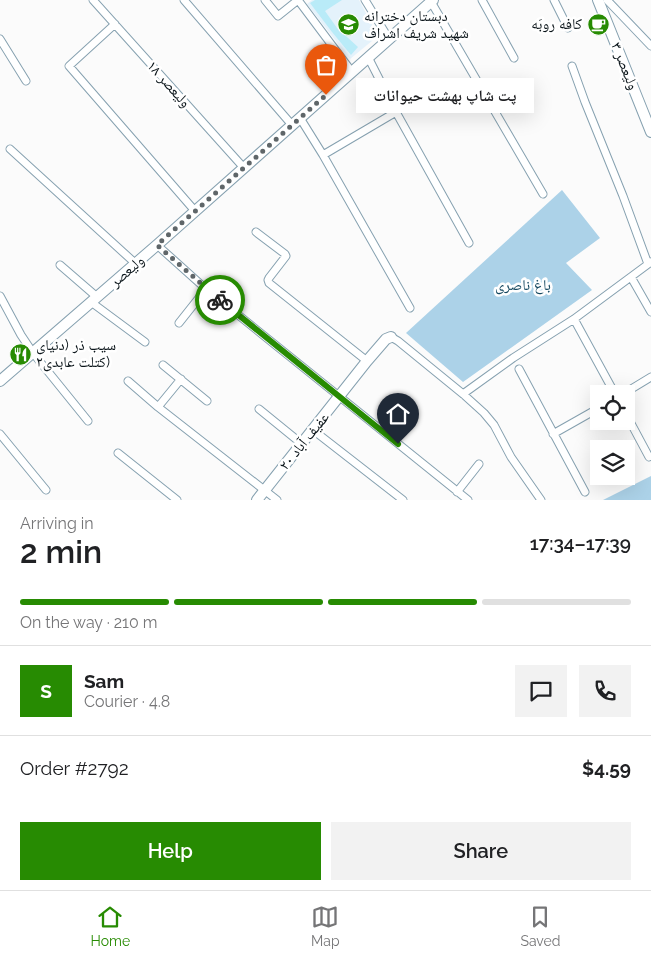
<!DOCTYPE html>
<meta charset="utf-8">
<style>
body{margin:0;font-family:Raleway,"Noto Naskh Arabic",sans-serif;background:#f2f2f2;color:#202124;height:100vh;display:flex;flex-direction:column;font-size:19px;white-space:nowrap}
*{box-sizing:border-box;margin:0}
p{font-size:16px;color:#757577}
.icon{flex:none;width:28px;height:28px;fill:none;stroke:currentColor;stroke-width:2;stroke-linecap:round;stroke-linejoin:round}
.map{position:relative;height:500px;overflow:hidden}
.drawer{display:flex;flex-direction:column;background:#fff;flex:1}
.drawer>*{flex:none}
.buttons{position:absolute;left:590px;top:385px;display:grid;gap:10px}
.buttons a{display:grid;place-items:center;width:45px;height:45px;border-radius:0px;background:#fff;box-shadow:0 5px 20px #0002;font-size:25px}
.pin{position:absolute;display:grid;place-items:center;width:42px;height:42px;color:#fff;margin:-51px -21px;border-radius:50% 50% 50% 0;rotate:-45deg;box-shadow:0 0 5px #0007}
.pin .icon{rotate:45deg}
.courier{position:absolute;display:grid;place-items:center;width:50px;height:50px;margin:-25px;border:4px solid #278b02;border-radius:50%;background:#fff;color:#222;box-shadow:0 1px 6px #0007}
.bubble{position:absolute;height:35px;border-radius:0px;background:#fff;box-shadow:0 5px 20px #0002;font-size:16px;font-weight:600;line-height:35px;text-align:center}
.summary em{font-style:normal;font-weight:600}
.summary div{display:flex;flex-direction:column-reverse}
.summary{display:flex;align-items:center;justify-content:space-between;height:85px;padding:0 20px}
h1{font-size:32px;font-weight:600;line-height:38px}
.bar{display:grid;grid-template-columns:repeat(4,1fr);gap:8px 5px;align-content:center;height:60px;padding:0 20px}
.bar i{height:6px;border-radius:4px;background:#e0e0e0}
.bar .current{background:#278b02}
.bar p{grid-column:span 4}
.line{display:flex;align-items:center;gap:12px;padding:0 20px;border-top:1px solid #e0e0e0}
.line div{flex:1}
.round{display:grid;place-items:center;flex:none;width:52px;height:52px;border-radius:0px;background:#f2f2f2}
.cta{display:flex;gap:10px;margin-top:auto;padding:10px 20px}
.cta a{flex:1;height:58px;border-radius:0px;background:#278b02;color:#fff;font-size:20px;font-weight:600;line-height:58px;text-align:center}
.cta a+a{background:#f2f2f2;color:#202124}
.tab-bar{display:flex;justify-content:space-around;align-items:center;height:70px;border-top:1px solid #e0e0e0;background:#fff;font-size:14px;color:#757577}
.tab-bar a{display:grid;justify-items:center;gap:2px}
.tab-bar .current{color:#278b02}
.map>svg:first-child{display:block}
.built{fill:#e4f2fb}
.green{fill:#acd2e8}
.building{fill:#b9ebf8}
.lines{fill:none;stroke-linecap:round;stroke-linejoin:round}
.street-casing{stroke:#86a1b0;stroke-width:9}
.secondary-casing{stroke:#86a1b0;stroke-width:12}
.street{stroke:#fff;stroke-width:7}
.secondary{stroke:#fff;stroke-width:10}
.done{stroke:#5f6669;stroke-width:5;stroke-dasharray:0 9}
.route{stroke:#278b02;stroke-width:6}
.labels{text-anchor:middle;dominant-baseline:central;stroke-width:5;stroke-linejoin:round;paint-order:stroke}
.poi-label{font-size:15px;fill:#0b151a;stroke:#fff;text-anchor:start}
.street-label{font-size:15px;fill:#0b151a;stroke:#fff}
.park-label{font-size:15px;fill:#12465e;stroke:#fff}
</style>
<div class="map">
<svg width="651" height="500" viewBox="0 0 651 500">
<rect width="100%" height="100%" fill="#fbfbfb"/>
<path class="built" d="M312 0H359L378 36 350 59 307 4Z"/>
<path class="green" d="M562 190 600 238 566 263 592 290 463 382 406 333Z
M651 476V500H603Z"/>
<path class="building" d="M315 0H342L325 11 337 28 358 47 351 55 332 32 310 3Z"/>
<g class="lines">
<defs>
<path id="street" d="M93 0 244 168
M184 0 292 125
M265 0 278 16 298 0
M298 0 352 72
M365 0 389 39
M430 0 543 194
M482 0 514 58
M554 0 568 28
M607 0 651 46
M115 24 69 66 195 211
M0 39 26 81
M368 57 396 112 469 243
M572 66 585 102 623 196 648 264
M300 118 323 155 410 308
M10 149 136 264
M323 155 396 112
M256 232 285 254 286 256 269 278 268 280 269 283 367 361
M157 245 206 289 468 500
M60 265 97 297
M631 277 651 312
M0 296 21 335 33 353 88 421
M91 302 145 342
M574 319 615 394
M179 323 206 289
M391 337 398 341 463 394 484 413 494 425 511 457 541 500
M163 365 207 401
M519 369 585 492
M128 381 158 407 277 500
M463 394 513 358 574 319 651 262
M623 394 651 377
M158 407 181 379
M259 409 302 444
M626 414 649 457
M313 430 403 500
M0 434 46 490
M553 434 599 408
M118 453 177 500
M457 492 479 464"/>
<path id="secondary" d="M598 0 651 132
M0 381 157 245 433 0
M257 500 367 361 386 339 391 337"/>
</defs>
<use href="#street" class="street-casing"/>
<use href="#secondary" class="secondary-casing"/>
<use href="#street" class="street"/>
<use href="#secondary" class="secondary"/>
</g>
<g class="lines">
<path class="done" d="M220 300 157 245 326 95"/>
<path class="route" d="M220 300 398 444"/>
</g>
<defs>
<symbol id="cafe-disc" viewBox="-11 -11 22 22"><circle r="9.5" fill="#278b02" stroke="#fff"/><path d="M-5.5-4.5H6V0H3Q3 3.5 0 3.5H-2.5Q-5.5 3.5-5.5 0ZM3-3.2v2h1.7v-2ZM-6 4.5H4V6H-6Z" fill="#fff"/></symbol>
<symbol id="school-disc" viewBox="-11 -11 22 22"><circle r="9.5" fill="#278b02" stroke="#fff"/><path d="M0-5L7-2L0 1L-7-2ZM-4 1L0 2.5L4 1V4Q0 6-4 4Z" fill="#fff"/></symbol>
<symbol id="restaurant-disc" viewBox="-11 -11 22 22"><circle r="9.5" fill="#278b02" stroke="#fff"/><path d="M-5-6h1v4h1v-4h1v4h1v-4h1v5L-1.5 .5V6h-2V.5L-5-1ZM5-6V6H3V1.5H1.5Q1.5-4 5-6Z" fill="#fff"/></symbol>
</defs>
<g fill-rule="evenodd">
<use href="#cafe-disc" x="586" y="12" width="25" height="25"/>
<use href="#school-disc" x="336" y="12" width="25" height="25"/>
<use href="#restaurant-disc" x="8" y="342" width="25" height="25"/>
</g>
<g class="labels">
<g class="poi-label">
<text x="364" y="16">دبستان دخترانه<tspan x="364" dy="17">شهید شریف اشراف</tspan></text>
<text x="582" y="24" text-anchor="end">کافه روبَه</text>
<text x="36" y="345">سیب ذر (دنیای<tspan x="36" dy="17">کتلت عابدی۲)</tspan></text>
</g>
<g class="street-label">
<text transform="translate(625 66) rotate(68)">۳ ولیعصر</text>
<text transform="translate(169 84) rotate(48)">۱۸ ولیعصر</text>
<text transform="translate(127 271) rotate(-41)">ولیعصر</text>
<text transform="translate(304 441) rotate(-51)">عفیف آباد ۲۰</text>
</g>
<g class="park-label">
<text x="523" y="285">باغ ناصری</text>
</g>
</g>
</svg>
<div class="buttons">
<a><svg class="icon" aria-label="locate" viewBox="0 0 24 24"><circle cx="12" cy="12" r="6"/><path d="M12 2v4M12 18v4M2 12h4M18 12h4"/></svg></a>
<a><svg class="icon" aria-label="layers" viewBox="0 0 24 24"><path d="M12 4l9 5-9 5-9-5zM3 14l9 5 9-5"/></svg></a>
</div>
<div class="pin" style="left:326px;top:95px;background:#ea580c"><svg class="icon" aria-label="bag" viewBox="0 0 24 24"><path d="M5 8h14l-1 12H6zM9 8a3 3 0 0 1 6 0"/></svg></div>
<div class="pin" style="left:398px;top:444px;background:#1f2937"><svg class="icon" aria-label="home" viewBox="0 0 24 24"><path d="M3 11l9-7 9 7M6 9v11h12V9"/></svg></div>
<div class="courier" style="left:220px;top:300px"><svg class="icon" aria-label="bike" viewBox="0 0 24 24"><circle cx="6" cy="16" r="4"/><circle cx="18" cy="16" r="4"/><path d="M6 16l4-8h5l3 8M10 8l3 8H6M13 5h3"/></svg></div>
<div class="bubble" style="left:356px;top:78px;width:178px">پت شاپ بهشت حیوانات</div>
</div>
<section class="drawer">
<div class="summary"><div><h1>2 min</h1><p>Arriving in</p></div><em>17:34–17:39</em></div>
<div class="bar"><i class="current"></i><i class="current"></i><i class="current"></i><i></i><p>On the way · 210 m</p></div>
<div class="line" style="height:90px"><b class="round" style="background:#278b02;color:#fff">S</b><div><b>Sam</b><p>Courier · 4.8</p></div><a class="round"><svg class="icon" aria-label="chat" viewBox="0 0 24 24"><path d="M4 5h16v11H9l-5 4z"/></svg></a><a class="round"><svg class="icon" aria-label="phone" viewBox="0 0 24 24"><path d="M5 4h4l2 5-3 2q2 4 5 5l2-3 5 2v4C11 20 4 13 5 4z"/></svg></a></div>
<div class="line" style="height:65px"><div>Order #2792</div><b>$4.59</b></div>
<div class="cta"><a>Help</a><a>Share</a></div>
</section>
<nav class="tab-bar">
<a class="current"><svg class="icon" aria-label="home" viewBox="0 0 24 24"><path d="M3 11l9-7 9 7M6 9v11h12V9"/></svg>Home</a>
<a><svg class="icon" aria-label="map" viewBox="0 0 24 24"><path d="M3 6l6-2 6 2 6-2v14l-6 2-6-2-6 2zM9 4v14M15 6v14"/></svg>Map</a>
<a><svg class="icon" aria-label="saved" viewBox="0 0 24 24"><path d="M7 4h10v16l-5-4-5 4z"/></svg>Saved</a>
</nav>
